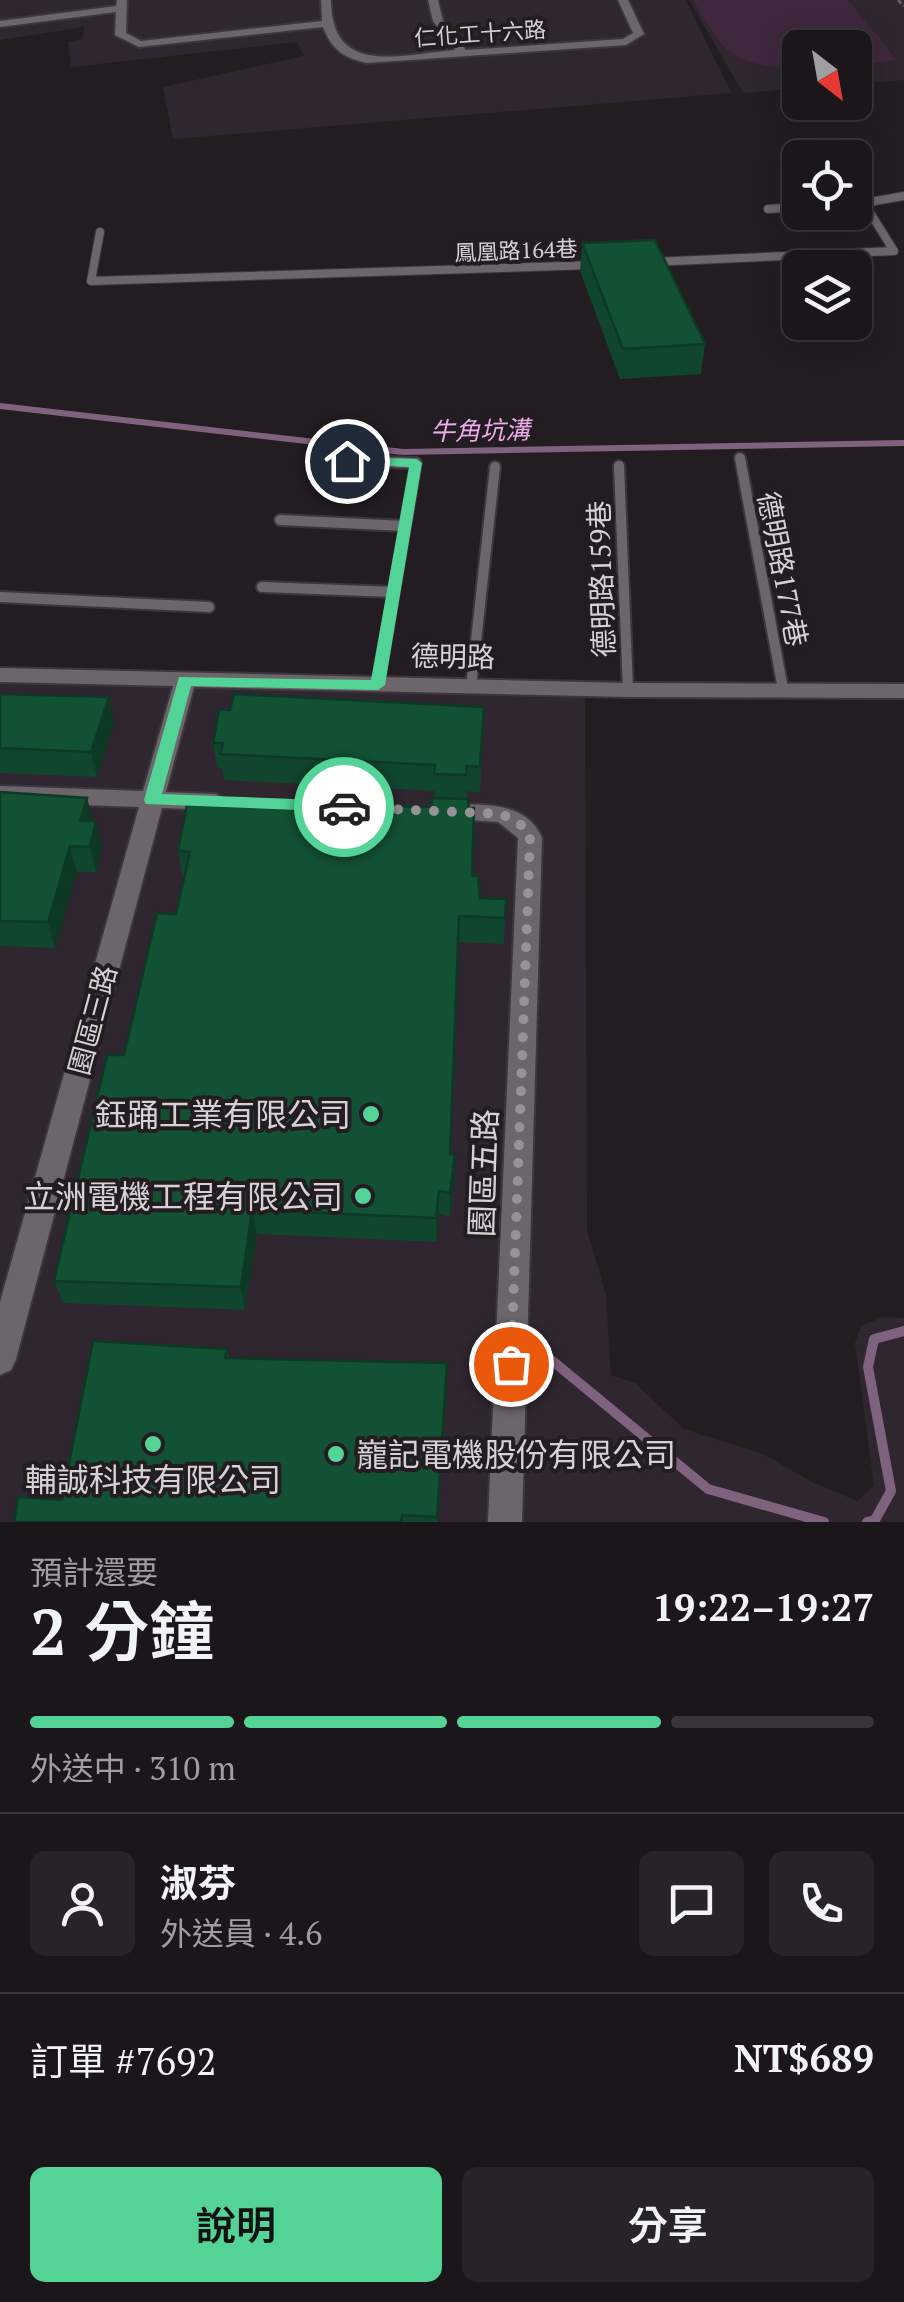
<!DOCTYPE html>
<html lang="zh-TW">
<meta charset="utf-8">
<style>
body{margin:0;font-family:"PT Serif","Noto Sans TC",serif;background:#272327;color:#f1f3f6;height:100vh;display:flex;flex-direction:column;font-size:38px;white-space:nowrap}
*{box-sizing:border-box;margin:0}
p{font-size:32px;color:#9f9fa2}
.icon{flex:none;width:55px;height:55px;fill:none;stroke:currentColor;stroke-width:2;stroke-linecap:round;stroke-linejoin:round}
.map{position:relative;height:1522px;overflow:hidden}
.panel{display:flex;flex-direction:column;background:#1a161a;flex:1}
.panel>*{flex:none}
.needle{width:65px;rotate:149deg}
.buttons{position:absolute;left:782px;top:30px;display:grid;gap:20px}
.buttons a{display:grid;place-items:center;width:90px;height:90px;border-radius:15px;background:#1a161a;box-shadow:0 5px 25px #0003,0 0 0 2px #383539;font-size:50px}
.pin{position:absolute;display:grid;place-items:center;width:85px;height:85px;color:#fff;margin:-42px;border:5px solid #fff;border-radius:50%;box-shadow:0 2px 10px #0007}
.courier{position:absolute;display:grid;place-items:center;width:100px;height:100px;margin:-50px;border:8px solid #53d396;border-radius:50%;background:#fff;color:#222;box-shadow:0 2px 12px #0007}
.overview em{font-style:normal;font-weight:600}
.overview div{display:flex;flex-direction:column-reverse}
.overview{display:flex;align-items:center;justify-content:space-between;height:170px;padding:0 30px}
h1{font-size:65px;font-weight:600;line-height:75px}
.bar{display:grid;grid-template-columns:repeat(4,1fr);gap:15px 10px;align-content:center;height:120px;padding:0 30px}
.bar i{height:12px;border-radius:8px;background:#383539}
.bar .on{background:#53d396}
.bar p{grid-column:span 4}
.line{display:flex;align-items:center;gap:25px;padding:0 30px;border-top:2px solid #383539}
.line div{flex:1}
.round{display:grid;place-items:center;flex:none;width:105px;height:105px;border-radius:15px;background:#272327}
.primary-button{display:flex;gap:20px;margin-top:auto;padding:20px 30px}
.primary-button a{flex:1;height:115px;border-radius:15px;background:#53d396;color:#111;font-size:40px;font-weight:600;line-height:115px;text-align:center}
.primary-button a+a{background:#272327;color:#f1f3f6}
.map>svg:first-child{display:block}
.built{fill:#2f262f}
.green{fill:#3f283e}
.lines{fill:none;stroke-linecap:round;stroke-linejoin:round}
.stream-far1{stroke:#7f637e;stroke-width:6}
.stream{stroke:#7f637e;stroke-width:10}
.lane-far2-casing{stroke:#3c373c;stroke-width:9}
.lane-far1-casing{stroke:#3c373c;stroke-width:10}
.lane-casing{stroke:#3c373c;stroke-width:14}
.street-casing{stroke:#3c373c;stroke-width:4}
.path{stroke:#6a6569;stroke-width:2.5;stroke-dasharray:5 2.5;stroke-linecap:butt}
.lane-far2{stroke:#6c656b;stroke-width:6}
.lane-far1{stroke:#6c656b;stroke-width:8}
.lane{stroke:#6c656b;stroke-width:10}
.street{fill:#6c656b;fill-rule:evenodd}
.wall{fill:#10462e}
.shaded-wall{fill:#0d3925}
.building{fill:#135135;stroke:#0d3925;stroke-width:2.5}
.route{fill:#53d396}
.done{stroke:#979296;stroke-width:10;stroke-dasharray:0 18}
.poi-dot{fill:#53d396;stroke:#231d22;stroke-width:4}
.labels{text-anchor:middle;dominant-baseline:central;stroke-width:8;stroke-linejoin:round;paint-order:stroke}
.far-street-label{font-size:22px;fill:#d5d1d5;stroke:#231d22}
.far-water-label{font-size:25px;font-style:italic;fill:#ebace8;stroke:#231d22}
.street-label{font-size:28px;fill:#d5d1d5;stroke:#231d22}
.near-poi-label{font-size:32px;fill:#d5d1d5;stroke:#231d22;text-anchor:end}
.near-street-label{font-size:32px;fill:#d5d1d5;stroke:#231d22}
</style>
<div class="map">
<svg width="904" height="1522" viewBox="0 0 904 1522">
<rect width="100%" height="100%" fill="#231d22"/>
<path class="built" d="M0 0H686L731 93 173 139 163 87 304 56 297 42 71 67 68 42 82 39 84 27 0 40Z
M689 0H904V80L855 84V48H800V88L743 93Z
M0 670 585 686 587 1230 606 1295 611 1375 635 1383 684 1429 763 1454 812 1482 857 1501 874 1486 855 1343 861 1326 883 1317 904 1318V1522H0Z"/>
<path class="green" d="M693 0H848L897 60 855 65V48H800V69C731 64 727 57 693 0Z"/>
<g class="lines">
<path class="stream-far1" d="M0 406 403 452 904 443"/>
<path class="stream" d="M538 1349 708 1489 824 1522
M867 1522 875 1520 891 1491 868 1367 874 1339 904 1331"/>
<defs>
<path id="lane-far2" d="M797 143 813 158"/>
<path id="lane-far1" d="M768 209 800 207
M100 232 91 281 593 265
M652 262 894 251 864 203 904 196"/>
<path id="lane" d="M740 458 783 689
M347 461 416 463 378 685
M619 466 628 690
M280 520 405 526
M262 587 394 592
M0 597 209 607
M471 687 495 467"/>
<path id="street" d="M117 0H127L126 33 141 41 322 21 321 0H331C331 78 402 54 455 50L433 21 428 0H438L443 21 466 50 623 39 633 33 618 0H628L644 34 626 45 367 63C344 58 332 50 323 27L139 47 115 35 116 12 0 27V21L116 6Z
M0 668 628 683 904 684V698L628 697 194 687 166 792 216 794 228 802 216 810 162 808 16 1359 11 1370 0 1375V1302L139 807 0 802V786L143 791 173 686 0 682Z
M443 804C479 805 526 799 542 838L522 1522H488L518 838 498 822 435 818 431 812 435 806Z"/>
</defs>
<use href="#lane-far2" class="lane-far2-casing"/>
<use href="#lane-far1" class="lane-far1-casing"/>
<use href="#lane" class="lane-casing"/>
<use href="#street" class="street-casing"/>
<path class="path" d="M898 0 904 6"/>
<use href="#lane-far2" class="lane-far2"/>
<use href="#lane-far1" class="lane-far1"/>
<use href="#lane" class="lane"/>
<use href="#street" class="street"/>
</g>
<path class="wall" d="M582 243 705 344 701 374 620 379 580 271Z
M0 694 114 723 97 777 0 773Z
M483 733 480 793 467 791 472 876 480 898 506 899 504 944 458 942 451 1154 455 1155V1179L450 1217 439 1214 437 1242 257 1234 245 1310 63 1303 54 1281 124 1055 176 914 184 877 182 876 178 851 431 807 435 798V791L224 780 222 768H217L213 743Z
M0 792 87 798 93 821 102 847 96 872H77L55 948 0 946Z
M227 1349 229 1358 447 1385 438 1522H14L62 1500Z"/>
<path class="shaded-wall" d="M109 697 114 723 97 777 91 752Z
M87 798 94 824 80 821Z
M96 821 102 847 96 872 90 847Z
M70 846 77 872 55 948 48 922Z
M455 1155V1179L450 1217V1193Z
M439 1191V1214L437 1242 436 1218Z
M252 1210 257 1234 245 1310 241 1287Z
M447 1363V1385L437 1522Z"/>
<path class="building" d="M655 240 705 344 623 349 582 243Z
M0 694 109 697 91 752 0 748Z
M234 694 484 707 480 767 466 766 467 775 434 774 435 765 220 754 223 743H213L219 709 230 710Z
M0 792 87 798 80 821H96L90 847 70 846 48 922 0 921Z
M432 798 468 799 469 808H474L472 876H478L480 898 506 899 505 918 459 916 450 1154 455 1155 450 1193 439 1191 436 1218 252 1210 241 1287 54 1281 107 1055H124L157 913 176 914 190 852 178 851 188 800 431 807Z
M93 1341 227 1349 225 1358 447 1363 437 1517 402 1515 401 1522H14L18 1497 62 1500Z"/>
<path class="route" d="M347 457 416 459 422 463 385 685 378 690 191 686 162 794 344 801 352 807 350 812 146 804 144 800 179 677 371 680 409 467 342 463 341 461Z"/>
<g class="lines">
<path class="done" d="M344 807 502 814 526 828 530 838 511 1364"/>
</g>
<g class="poi-dot">
<circle cx="371" cy="1114" r="10"/>
<circle cx="363" cy="1196" r="10"/>
<circle cx="153" cy="1444" r="10"/>
<circle cx="336" cy="1454" r="10"/>
</g>
<g class="labels">
<g class="far-street-label">
<text transform="translate(480 33) rotate(-4)">仁化工十六路</text>
<text transform="translate(516 250) rotate(-2)">鳳凰路164巷</text>
</g>
<g class="far-water-label">
<text transform="translate(480 430) rotate(-1)">牛角坑溝</text>
</g>
<g class="street-label">
<text transform="translate(783 569) rotate(79)">德明路177巷</text>
<text transform="translate(601 579) rotate(-92)">德明路159巷</text>
<text transform="translate(453 656) rotate(1)">德明路</text>
<text transform="translate(92 1020) rotate(-75)">園區三路</text>
</g>
<g class="near-poi-label">
<text x="351" y="1114">鈺踊工業有限公司</text>
<text x="343" y="1196">立洲電機工程有限公司</text>
<text x="356" y="1454" text-anchor="start">巃記電機股份有限公司</text>
<text x="153" y="1479" text-anchor="middle">輔誠科技有限公司</text>
</g>
<g class="near-street-label">
<text transform="translate(483 1173) rotate(-88)">園區五路</text>
</g>
</g>
</svg>
<div class="buttons">
<a><svg class="needle" viewBox="-14 -14 28 28"><path d="M0-13l5 13h-10z" fill="#e53935"/><path d="M0 13l5-13h-10z" fill="#9f9fa2"/></svg></a>
<a><svg class="icon" aria-label="locate" viewBox="0 0 24 24"><circle cx="12" cy="12" r="6"/><path d="M12 2v4M12 18v4M2 12h4M18 12h4"/></svg></a>
<a><svg class="icon" aria-label="layers" viewBox="0 0 24 24"><path d="M12 4l9 5-9 5-9-5zM3 14l9 5 9-5"/></svg></a>
</div>
<div class="pin" style="left:511px;top:1364px;background:#ea580c"><svg class="icon" aria-label="bag" viewBox="0 0 24 24"><path d="M5 8h14l-1 12H6zM9 8a3 3 0 0 1 6 0"/></svg></div>
<div class="pin" style="left:347px;top:461px;background:#1f2937"><svg class="icon" aria-label="home" viewBox="0 0 24 24"><path d="M3 11l9-7 9 7M6 9v11h12V9"/></svg></div>
<div class="courier" style="left:344px;top:807px"><svg class="icon" aria-label="car" viewBox="0 0 24 24"><path d="M5 17H2v-5l4-1 3-4h7l3 4 3 1v5h-3M9 17h6M6 11h13"/><circle cx="7" cy="17" r="2"/><circle cx="17" cy="17" r="2"/></svg></div>
</div>
<section class="panel">
<div class="overview"><div><h1>2 分鐘</h1><p>預計還要</p></div><em>19:22–19:27</em></div>
<div class="bar"><i class="on"></i><i class="on"></i><i class="on"></i><i></i><p>外送中 · 310 m</p></div>
<div class="line" style="height:180px"><a class="round"><svg class="icon" aria-label="person" viewBox="0 0 24 24"><circle cx="12" cy="8" r="4"/><path d="M4 21q1-7 8-7t8 7"/></svg></a><div><b>淑芬</b><p>外送員 · 4.6</p></div><a class="round"><svg class="icon" aria-label="chat" viewBox="0 0 24 24"><path d="M4 5h16v11H9l-5 4z"/></svg></a><a class="round"><svg class="icon" aria-label="phone" viewBox="0 0 24 24"><path d="M5 4h4l2 5-3 2q2 4 5 5l2-3 5 2v4C11 20 4 13 5 4z"/></svg></a></div>
<div class="line" style="height:130px"><div>訂單 #7692</div><b>NT$689</b></div>
<div class="primary-button"><a>說明</a><a>分享</a></div>
</section>
